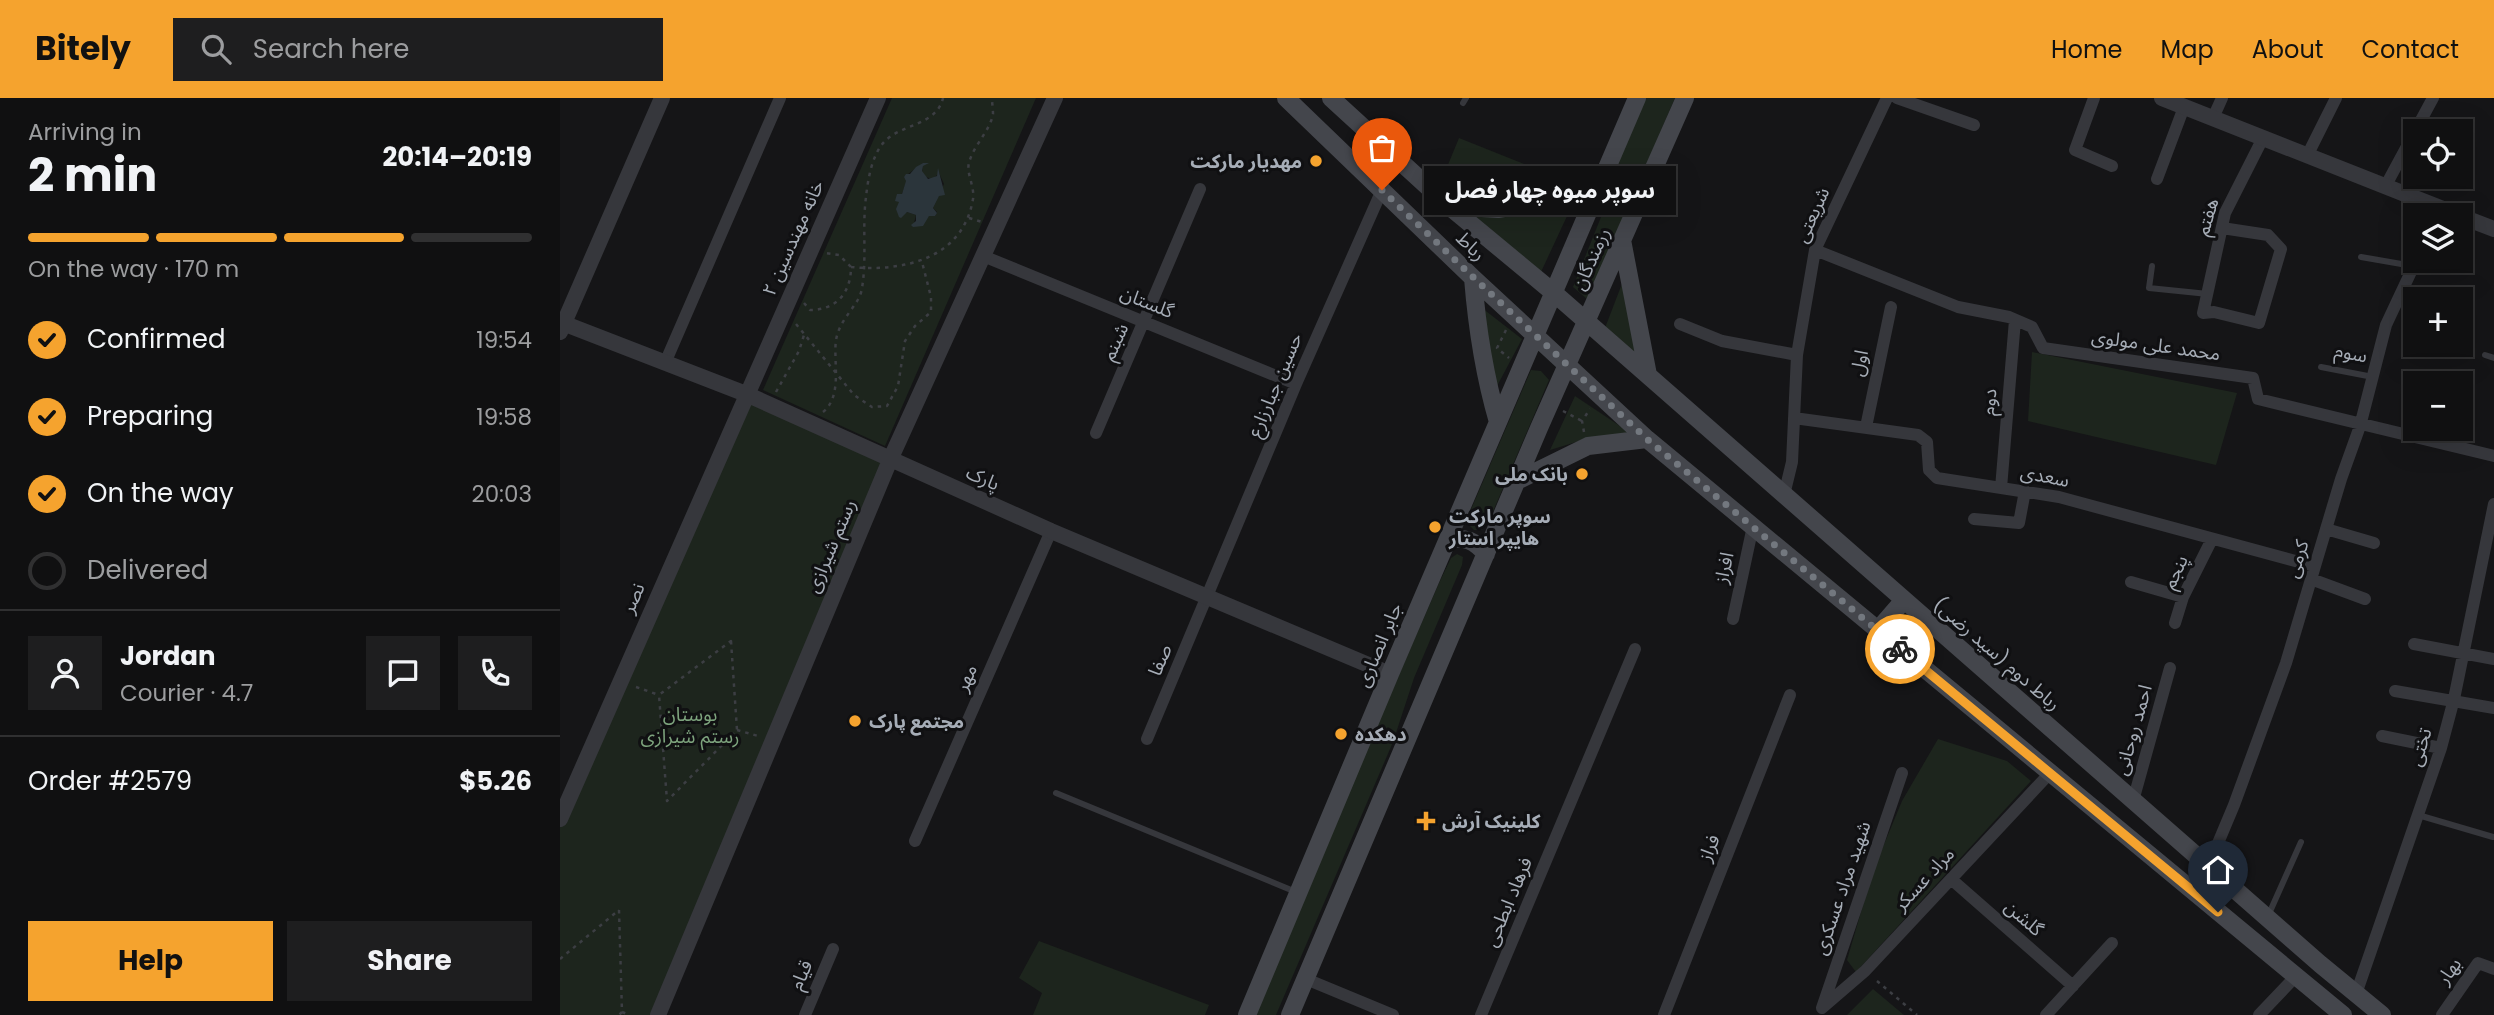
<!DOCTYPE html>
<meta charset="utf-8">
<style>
body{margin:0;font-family:Poppins,"Noto Sans Arabic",sans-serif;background:#1e1e1f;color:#f1f3f6;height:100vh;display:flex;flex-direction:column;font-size:26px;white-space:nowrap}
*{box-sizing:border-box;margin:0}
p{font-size:23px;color:#9c9d9f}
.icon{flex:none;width:38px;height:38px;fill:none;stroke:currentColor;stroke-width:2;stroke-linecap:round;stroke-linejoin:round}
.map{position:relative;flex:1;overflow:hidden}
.drawer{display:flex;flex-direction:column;background:#101011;width:560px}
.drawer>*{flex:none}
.tools{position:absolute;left:1843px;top:21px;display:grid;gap:14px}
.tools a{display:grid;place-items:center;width:70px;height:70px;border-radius:0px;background:#101011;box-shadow:0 7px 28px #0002,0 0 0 2px #303031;font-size:35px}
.pin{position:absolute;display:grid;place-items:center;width:60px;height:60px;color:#fff;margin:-72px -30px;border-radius:50% 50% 50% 0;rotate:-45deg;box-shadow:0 0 7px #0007}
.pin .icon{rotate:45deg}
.courier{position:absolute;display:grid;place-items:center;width:70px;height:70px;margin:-35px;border:5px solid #f5a32e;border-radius:50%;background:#fff;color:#222;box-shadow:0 2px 9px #0007}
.bubble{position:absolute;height:49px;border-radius:0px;background:#101011;box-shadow:0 7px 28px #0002,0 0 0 2px #303031;font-size:23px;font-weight:700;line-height:49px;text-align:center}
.overview em{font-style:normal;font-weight:700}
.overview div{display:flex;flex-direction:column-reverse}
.overview{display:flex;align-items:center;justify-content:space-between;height:119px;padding:0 28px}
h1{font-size:46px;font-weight:700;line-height:52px}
.bar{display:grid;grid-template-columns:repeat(4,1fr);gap:10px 7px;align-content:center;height:84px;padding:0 28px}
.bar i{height:9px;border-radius:5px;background:#303031}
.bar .on{background:#f5a32e}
.bar p{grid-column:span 4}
.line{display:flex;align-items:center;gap:18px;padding:0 28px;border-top:2px solid #303031}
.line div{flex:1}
.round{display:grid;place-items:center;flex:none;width:74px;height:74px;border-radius:0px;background:#1e1e1f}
ol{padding:0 28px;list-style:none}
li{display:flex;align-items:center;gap:21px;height:77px}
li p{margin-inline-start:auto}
li .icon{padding:7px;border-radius:50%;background:#f5a32e;color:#111;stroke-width:4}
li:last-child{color:#9c9d9f}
li i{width:38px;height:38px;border:4px solid #303031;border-radius:50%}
.primary-button{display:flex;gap:14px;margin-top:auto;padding:14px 28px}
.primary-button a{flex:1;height:80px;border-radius:0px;background:#f5a32e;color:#111;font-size:28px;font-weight:700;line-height:80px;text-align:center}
.primary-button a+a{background:#1e1e1f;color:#f1f3f6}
header{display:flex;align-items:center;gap:42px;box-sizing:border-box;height:98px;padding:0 35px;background:#f5a32e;color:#111}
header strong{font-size:33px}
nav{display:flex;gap:38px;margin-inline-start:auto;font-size:24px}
.search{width:490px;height:63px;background:#1e1e1f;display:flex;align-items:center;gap:18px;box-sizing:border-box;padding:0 24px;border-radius:0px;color:#9c9d9f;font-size:26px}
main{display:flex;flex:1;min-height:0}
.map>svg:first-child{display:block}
.green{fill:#1d251d;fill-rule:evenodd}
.water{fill:#2b353b}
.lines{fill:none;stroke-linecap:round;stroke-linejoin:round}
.path{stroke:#3c3e43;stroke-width:2.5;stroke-dasharray:3.5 5;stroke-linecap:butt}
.service{stroke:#36373c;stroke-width:6}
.minor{stroke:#36373c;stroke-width:12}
.tertiary{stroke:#36373c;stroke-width:16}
.secondary{stroke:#44464c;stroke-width:18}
.done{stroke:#73787f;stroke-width:7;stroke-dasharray:0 12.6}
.route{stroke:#f5a32e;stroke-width:9}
.poi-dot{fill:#f5a32e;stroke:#101012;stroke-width:2.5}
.labels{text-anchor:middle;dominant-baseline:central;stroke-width:6;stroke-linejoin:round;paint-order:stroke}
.poi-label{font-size:19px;font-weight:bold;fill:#a6adb7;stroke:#101012;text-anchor:start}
.street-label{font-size:19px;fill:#a6adb7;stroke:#101012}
.park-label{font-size:19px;fill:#7da37d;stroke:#101012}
</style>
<header>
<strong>Bitely</strong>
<div class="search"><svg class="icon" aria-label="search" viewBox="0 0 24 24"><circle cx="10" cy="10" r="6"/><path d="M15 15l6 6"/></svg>Search here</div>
<nav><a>Home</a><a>Map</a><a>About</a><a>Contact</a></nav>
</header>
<main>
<section class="drawer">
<div class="overview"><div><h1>2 min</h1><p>Arriving in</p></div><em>20:14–20:19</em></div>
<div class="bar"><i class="on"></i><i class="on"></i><i class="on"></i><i></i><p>On the way · 170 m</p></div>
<ol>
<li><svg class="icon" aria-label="check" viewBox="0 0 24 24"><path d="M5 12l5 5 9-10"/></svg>Confirmed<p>19:54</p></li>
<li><svg class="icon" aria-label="check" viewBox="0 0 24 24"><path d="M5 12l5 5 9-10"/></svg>Preparing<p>19:58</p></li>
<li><svg class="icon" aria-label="check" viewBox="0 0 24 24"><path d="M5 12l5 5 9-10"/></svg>On the way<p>20:03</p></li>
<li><i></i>Delivered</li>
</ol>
<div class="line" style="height:126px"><a class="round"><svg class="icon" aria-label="person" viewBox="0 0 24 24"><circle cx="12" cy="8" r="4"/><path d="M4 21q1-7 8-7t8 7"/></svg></a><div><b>Jordan</b><p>Courier · 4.7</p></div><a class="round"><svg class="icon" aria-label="chat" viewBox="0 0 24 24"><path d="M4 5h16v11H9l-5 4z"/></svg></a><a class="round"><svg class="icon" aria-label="phone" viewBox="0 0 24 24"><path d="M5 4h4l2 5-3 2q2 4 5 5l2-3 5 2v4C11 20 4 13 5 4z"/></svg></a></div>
<div class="line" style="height:91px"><div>Order #2579</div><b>$5.26</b></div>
<div class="primary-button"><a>Help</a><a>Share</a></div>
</section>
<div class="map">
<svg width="1934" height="917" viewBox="0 0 1934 917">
<rect width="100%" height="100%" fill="#151517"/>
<path class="green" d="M332 0H476L325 348 203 292ZM363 65 362 74 365 79 373 81 379 75 384 86 373 110 377 114 375 118H369L353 129 356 117 347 114 343 116 339 104 347 82 344 79Z
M1083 0H1115L1028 202 1013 189 1055 84 1059 61Z
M899 40 994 78C955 84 921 92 885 74Z
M1015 101 981 174 915 118H950L983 113Z
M1063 183 1079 259 1045 230Z
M922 210 962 241 936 290Z
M1472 254 1677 295 1656 367 1468 323Z
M971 272 981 273 989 282 929 423 922 432H914L908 426 909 416Z
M186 296 330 362 98 917H0V727Z
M1015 298 1072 336 1026 341 990 352Z
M897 456 903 459 902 467 854 580 833 644 716 917H695L798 671 879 485 891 460Z
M1378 641 1447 663 1471 683 1296 874 1287 862 1313 773 1342 703Z
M479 843 649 907 645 917H473L482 895 459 880Z
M1313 891 1344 917H1287Z"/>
<path class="water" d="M363 65H369L363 68 362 73 368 81 377 78 378 70 385 97 379 98 373 110 377 115 375 118H369L363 128 353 129 351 127 356 123V117L347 114 341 120 339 119 336 111 339 104 335 103 337 96H342L346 83 344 79 346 76H350L356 69Z"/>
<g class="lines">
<path class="path" d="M409 120 422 124
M291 169C343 174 403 161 413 101 415 89 406 75 409 65 413 48 430 33 433 16 433 11 432 5 432 0
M244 205 250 212C276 212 291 195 291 169L279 157 266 155
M236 226 294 297 312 309 327 308 338 288 345 243 355 228 371 214V199L362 164
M946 232 937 250 949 260
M216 294 239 253 244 237
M1003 313 1022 323
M263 314C283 298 273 263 276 242 280 219 300 207 302 190 307 160 302 129 306 99 308 81 312 56 325 43 342 26 377 27 383 0
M1024 334 1022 323 1030 311
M171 543 177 632 107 703 99 597Z
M76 589 99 597
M177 632 198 638
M59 812 62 914 59 917
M0 861 59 812
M1317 883 1357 917
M62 914 70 917"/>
<path class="service" d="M903 5 906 0
M1801 159 1853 168
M1592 168 1589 190 1648 196
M1925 257 1934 260
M1761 269 1813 279
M496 695 736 794
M1858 717 1933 739
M1708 818 1741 744"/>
<path class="minor" d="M1337 0 1414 27
M1534 0 1515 52 1552 68
M1653 20 1662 0
M1747 58 1776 0
M1597 81 1624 9
M1825 89 1873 0
M1662 130 1708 137 1721 151 1699 225 1654 214 1643 215 1665 115 1703 40
M1255 152 1398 209 1449 219 1472 229 1483 250 1693 280 1698 301 1934 358
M423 158 736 286
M1120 226 1162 243 1237 257
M105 265 220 0
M1234 320 1358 337 1367 344 1369 372 1377 380 1499 399 1754 468
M1306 329 1331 209
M536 335 640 91
M1441 390 1455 222
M1224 397 1232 364 1237 257 1255 152 1327 0
M1414 421 1459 425 1465 393
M1766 431 1814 445
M1751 481 1805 501
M1571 484 1623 499
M1173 521 1193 428
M1615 525 1623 499 1652 441
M1854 546 1934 561
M1835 593 1934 610
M1822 638 1881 650
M587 641 736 286 822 92
M1573 703 1610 570
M355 743 491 433
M1648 769 1674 707 1726 565 1781 381 1800 328 1826 227 1856 163
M1391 781 1513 888
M746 881 833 917
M1796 896 1881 650 1894 601 1934 406
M1262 910 1305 873 1490 675
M1262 910 1342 675
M245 917 273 851
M921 917 1075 551
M1104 917 1230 597
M1486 917 1552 845
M1699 917 1736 878
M1882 917 1918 865 1934 871"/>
<path class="tertiary" d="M1602 0 1898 117
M1900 118 1934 131
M0 224 186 296 491 433 830 576
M0 234 102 0
M0 721 318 0
M98 917 330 362 495 0"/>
<path class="secondary" d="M726 0 913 180 1087 341 1783 917
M771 0 889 108 994 195 1760 866 1822 917
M889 108 938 111 981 104 1041 84
M1062 142 1088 277
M913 180C917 230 924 276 938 324
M957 383 1028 348 1087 341
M888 442C905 438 915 443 926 456
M1318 532 1344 502
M687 917 830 576 1077 0
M730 917 979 330 1125 0"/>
</g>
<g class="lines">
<path class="done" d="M822 92 914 180 1087 341 1340 551"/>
<path class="route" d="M1340 551 1658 814"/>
</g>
<g class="poi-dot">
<circle cx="756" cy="63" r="7"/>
<circle cx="1022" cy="376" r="7"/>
<circle cx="875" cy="429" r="7"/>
<circle cx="295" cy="623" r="7"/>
<circle cx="781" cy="636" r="7"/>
<path d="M862.5 712.5h7v7h7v7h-7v7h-7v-7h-7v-7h7z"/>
</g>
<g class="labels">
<g class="poi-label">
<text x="742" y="63" text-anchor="end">مهدیار مارکت</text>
<text x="1008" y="376" text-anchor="end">بانک ملی</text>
<text x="889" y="418">سوپر مارکت<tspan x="889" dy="22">هایپر استار</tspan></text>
<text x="309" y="623">مجتمع پارک</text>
<text x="795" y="636">دهکده</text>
<text x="882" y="723">کلینیک آرش</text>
</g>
<g class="street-label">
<text transform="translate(1252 117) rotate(-66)">شریعتی</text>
<text transform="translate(1647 119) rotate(-73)">هفتم</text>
<text transform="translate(233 140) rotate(-66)">خانه مهندسین ۲</text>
<text transform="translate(911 148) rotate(44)">رباط</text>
<text transform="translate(1031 161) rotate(-66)">رزمندگان</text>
<text transform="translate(587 204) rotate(22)">گلستان</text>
<text transform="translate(555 244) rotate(-66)">شبنم</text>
<text transform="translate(1596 247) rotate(8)">محمد علی مولوی</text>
<text transform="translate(1791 255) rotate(11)">سوم</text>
<text transform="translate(1299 265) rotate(-78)">اول</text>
<text transform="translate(715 287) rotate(-67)">حسین جبارزارع</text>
<text transform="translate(1429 304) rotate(-85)">دوم</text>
<text transform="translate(1485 378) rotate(11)">سعدی</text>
<text transform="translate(423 380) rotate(24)">پارک</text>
<text transform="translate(271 448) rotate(-67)">رستم شیرازی</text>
<text transform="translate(1737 461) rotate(-73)">کرمی</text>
<text transform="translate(1164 470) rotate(-78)">افراز</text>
<text transform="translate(1615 474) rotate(-65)">پنجم</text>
<text transform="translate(73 500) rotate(-66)">نصر</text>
<text transform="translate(819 547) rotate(-67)">جابر انصاری</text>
<text transform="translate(1437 556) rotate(41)">رباط دوم (سید رضی)</text>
<text transform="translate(600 562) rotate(-67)">صفا</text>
<text transform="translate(406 580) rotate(-66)">مهر</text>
<text transform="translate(1573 632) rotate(-74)">احمد روحانی</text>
<text transform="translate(1860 649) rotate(-73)">تختی</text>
<text transform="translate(1149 750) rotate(-68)">فراز</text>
<text transform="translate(1364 781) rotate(-47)">مراد عسکر</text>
<text transform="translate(1282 790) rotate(-71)">شهید مراد عسکری</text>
<text transform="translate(948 804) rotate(-67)">فرهاد ابطحی</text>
<text transform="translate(1464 820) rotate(41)">گلشن</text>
<text transform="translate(1889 873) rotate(-55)">بهار</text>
<text transform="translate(241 877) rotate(-67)">قیام</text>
</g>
<g class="park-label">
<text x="130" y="616">بوستان<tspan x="130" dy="22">رستم شیرازی</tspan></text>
</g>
</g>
</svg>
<div class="tools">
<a><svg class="icon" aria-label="locate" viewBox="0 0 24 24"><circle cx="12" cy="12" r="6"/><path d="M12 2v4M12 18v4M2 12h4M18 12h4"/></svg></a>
<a><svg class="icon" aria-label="layers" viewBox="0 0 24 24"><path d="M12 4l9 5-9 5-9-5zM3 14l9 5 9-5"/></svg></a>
<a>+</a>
<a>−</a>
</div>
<div class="pin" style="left:822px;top:92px;background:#ea580c"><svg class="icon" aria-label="bag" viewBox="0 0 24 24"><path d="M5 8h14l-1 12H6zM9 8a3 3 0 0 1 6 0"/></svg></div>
<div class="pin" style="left:1658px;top:814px;background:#1f2937"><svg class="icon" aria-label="home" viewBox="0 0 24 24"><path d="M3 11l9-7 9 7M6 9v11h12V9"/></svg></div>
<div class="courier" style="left:1340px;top:551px"><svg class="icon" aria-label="bike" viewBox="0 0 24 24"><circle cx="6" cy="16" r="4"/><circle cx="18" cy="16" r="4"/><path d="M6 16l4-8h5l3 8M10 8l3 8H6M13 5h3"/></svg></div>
<div class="bubble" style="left:864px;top:68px;width:252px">سوپر میوه چهار فصل</div>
</div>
</main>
